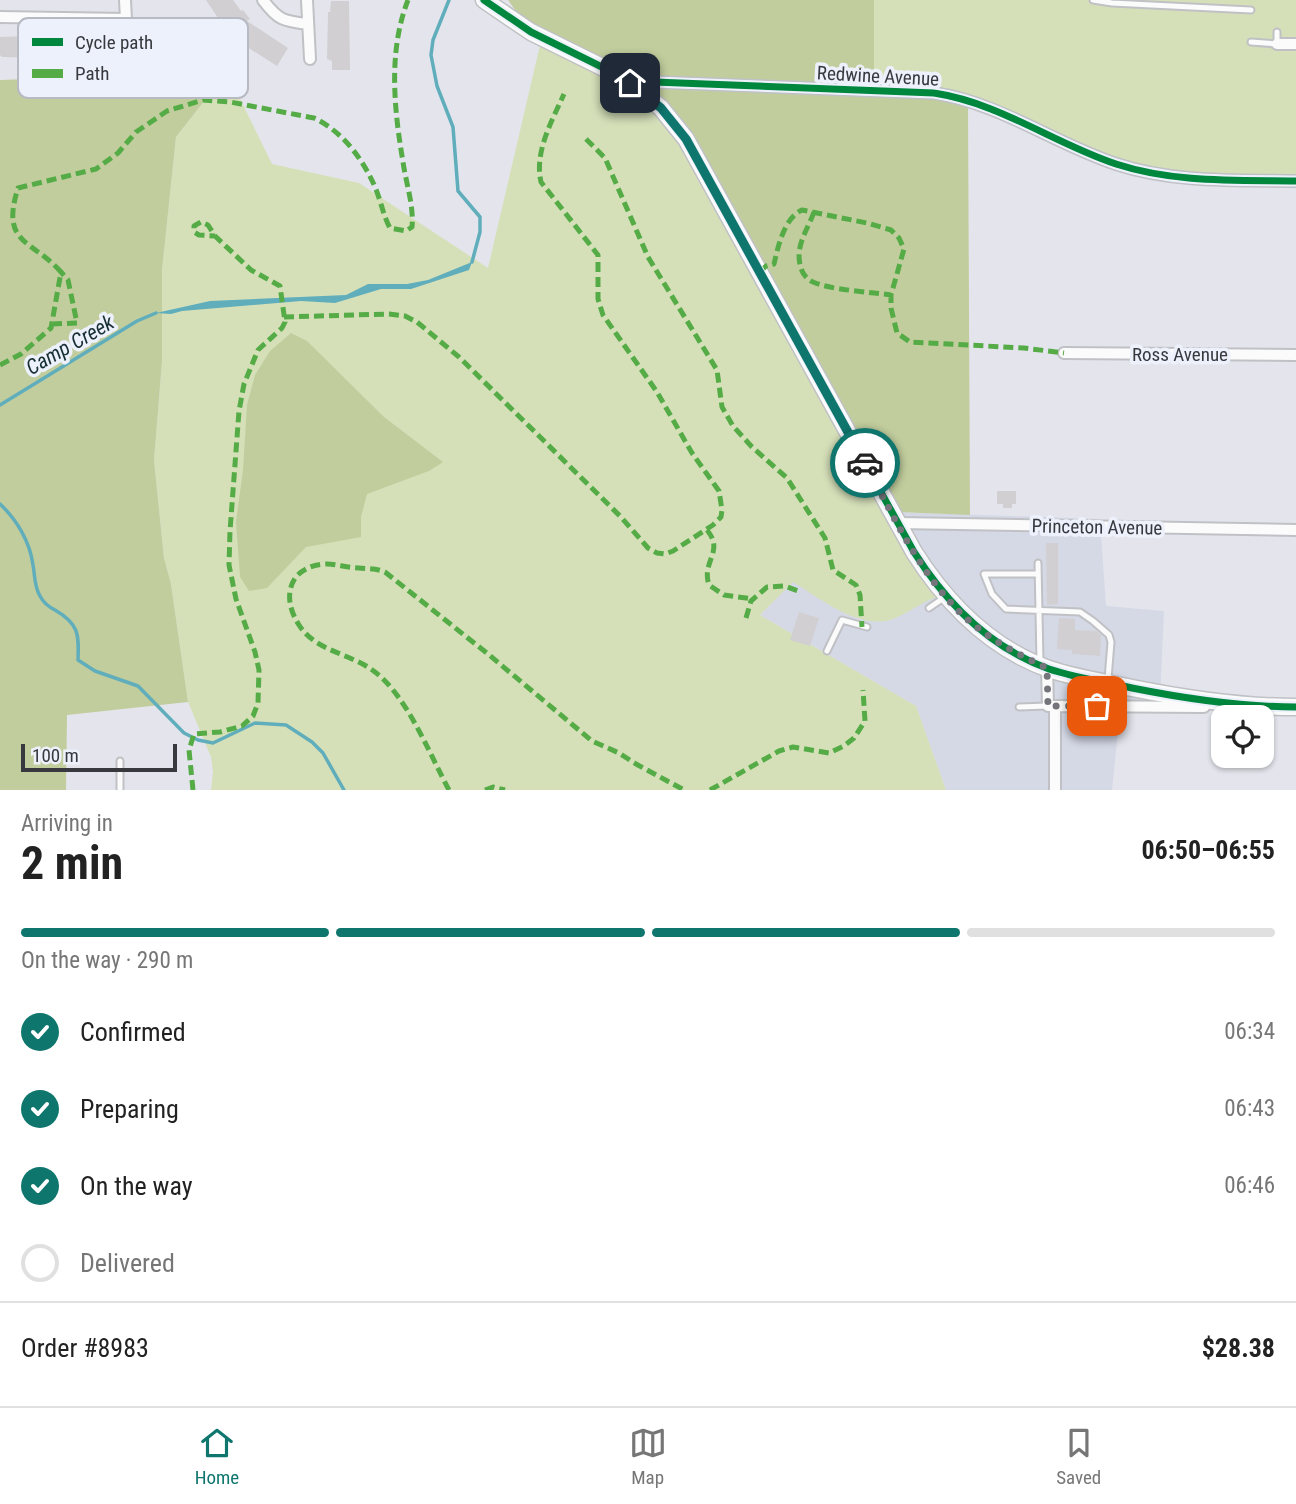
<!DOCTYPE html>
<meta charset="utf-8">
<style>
body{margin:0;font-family:"Roboto Condensed",sans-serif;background:#f2f2f2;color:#222;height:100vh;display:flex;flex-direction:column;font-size:26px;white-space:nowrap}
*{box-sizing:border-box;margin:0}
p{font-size:23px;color:#767676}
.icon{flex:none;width:38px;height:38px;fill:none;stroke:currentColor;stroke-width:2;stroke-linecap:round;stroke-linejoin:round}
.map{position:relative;height:790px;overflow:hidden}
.details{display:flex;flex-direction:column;background:#fff;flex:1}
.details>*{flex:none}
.buttons{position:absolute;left:1211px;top:705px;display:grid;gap:14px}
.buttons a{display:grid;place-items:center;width:63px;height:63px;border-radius:14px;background:#fff;box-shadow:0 2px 5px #0004;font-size:35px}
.scale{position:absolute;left:21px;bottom:18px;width:156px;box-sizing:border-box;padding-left:7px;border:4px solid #38393e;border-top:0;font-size:19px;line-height:24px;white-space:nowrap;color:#38393e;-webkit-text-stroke:5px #edf1fc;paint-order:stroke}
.pin{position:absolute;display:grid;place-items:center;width:60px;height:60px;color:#fff;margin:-30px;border-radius:14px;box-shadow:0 4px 10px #0006}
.courier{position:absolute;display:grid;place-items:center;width:70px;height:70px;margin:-35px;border:5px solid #0f766e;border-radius:50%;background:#fff;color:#222;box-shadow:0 2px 9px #0007}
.headline em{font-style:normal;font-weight:700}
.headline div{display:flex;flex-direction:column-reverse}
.headline{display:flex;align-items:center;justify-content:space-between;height:119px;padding:0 21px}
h1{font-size:46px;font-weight:700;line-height:52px}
.bar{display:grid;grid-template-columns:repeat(4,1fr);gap:10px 7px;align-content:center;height:84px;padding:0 21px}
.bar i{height:9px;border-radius:5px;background:#e0e0e0}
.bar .current{background:#0f766e}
.bar p{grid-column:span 4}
.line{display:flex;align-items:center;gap:18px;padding:0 21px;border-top:2px solid #e0e0e0}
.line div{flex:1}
ol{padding:0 21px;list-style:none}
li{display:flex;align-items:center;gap:21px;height:77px}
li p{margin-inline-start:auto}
li .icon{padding:7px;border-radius:50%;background:#0f766e;color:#fff;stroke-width:4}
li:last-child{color:#767676}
li i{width:38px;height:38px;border:4px solid #e0e0e0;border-radius:50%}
.dock{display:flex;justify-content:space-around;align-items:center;height:98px;border-top:2px solid #e0e0e0;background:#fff;font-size:19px;color:#767676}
.dock a{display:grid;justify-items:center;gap:4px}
.dock .current{color:#0f766e}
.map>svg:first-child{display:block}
.built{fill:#d5d9e6}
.green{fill:#d5e0b9}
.forest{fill:#c1cd9d}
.water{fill:#60aebc}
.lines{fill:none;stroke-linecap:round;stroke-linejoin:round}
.stream{stroke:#60aebc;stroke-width:3.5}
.building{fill:#d1cfd1}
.lane-casing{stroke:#c0c1c5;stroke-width:9}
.street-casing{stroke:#c0c1c5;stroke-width:14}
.secondary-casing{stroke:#c0c1c5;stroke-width:19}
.path{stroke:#c7c7c9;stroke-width:2;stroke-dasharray:3.5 5;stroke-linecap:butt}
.lane{stroke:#fbfbfc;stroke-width:5}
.street{stroke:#fbfbfc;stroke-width:10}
.secondary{stroke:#fbfbfc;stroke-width:16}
.quiet{stroke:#55ac46;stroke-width:5;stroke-dasharray:10 5;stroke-linecap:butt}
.cycleway-casing{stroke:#edf1fc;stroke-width:11}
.cycleway{stroke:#00873e;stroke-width:7}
.done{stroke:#74757b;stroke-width:7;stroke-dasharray:0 12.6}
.route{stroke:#0f766e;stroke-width:9}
.labels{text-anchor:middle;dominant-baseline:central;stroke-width:7;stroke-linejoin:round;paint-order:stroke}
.street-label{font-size:19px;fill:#38393e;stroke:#edf1fc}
.water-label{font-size:21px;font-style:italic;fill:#172f33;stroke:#edf1fc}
.key{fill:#edf1fc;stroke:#b7bac3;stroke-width:2}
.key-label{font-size:19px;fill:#38393e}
</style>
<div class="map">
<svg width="1296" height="790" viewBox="0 0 1296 790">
<rect width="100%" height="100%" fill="#e4e5ec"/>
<path class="built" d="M898 512 1100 519 1106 606 1164 611 1160 700 1121 703 1112 790H946L916 706 760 615 793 581 841 610 891 620 923 601 942 595Z"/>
<path class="green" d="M874 0H1296V178L1186 174 1122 162 968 102 874 90Z
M540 45 602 60 694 140 942 595C923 601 910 612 893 619 859 631 820 598 793 582L760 615 916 706 946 790H211L213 772 211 757 188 702 171 584 164 558 154 460 162 362V270L176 137 227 72 272 164 359 183 488 268Z"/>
<path class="forest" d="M508 0H874V90L968 102 970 515 898 512 694 140 602 60 540 45Z
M227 72 176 137 162 270V362L154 460 164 558 171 584 188 702 67 715 66 790H0V80Z
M291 333 307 341 384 417 443 462 429 471 367 494 361 517V537L306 547 267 588 249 591 240 577 236 522 243 470 247 405 255 375 270 351Z"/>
<path class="water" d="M472 262 469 270 411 289H381L335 303 301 301 182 311 171 314 156 313 210 301 346 295 368 284H407L428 280Z"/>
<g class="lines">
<path class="stream" d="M449 0 433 40 431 55 437 86 453 127 458 191 480 217V232L472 262
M0 405 137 321 156 313
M0 504C17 520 30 542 33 565 35 575 34 586 40 596 43 602 49 607 55 610 79 624 79 634 78 660L95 671 138 686 184 733 198 740 213 743 255 723 286 725 312 742 323 753 344 790"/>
</g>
<path class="building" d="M206 0H233L241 11 243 10 250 19 247 21 288 48 277 66 244 45 229 28 226 30Z
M331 1H349L350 70H332V61L327 59 328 12H330Z
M61 35 136 38 135 59 62 55V63H46V58L2 57 0 55V37Z
M997 491H1016V504H1012V508H1003V504H997Z
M1046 543H1058V604L1047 605Z
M799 612 819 618 810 646 790 640Z
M1059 618 1075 619V630L1096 631 1101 635 1100 656 1072 654V650L1057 649Z"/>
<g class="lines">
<defs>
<path id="lane" d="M1093 0 1112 3 1251 10
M1251 42 1277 44V32
M1038 563 1040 662
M1038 574H984L992 594 1006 609 1080 612 1093 621 1109 635 1111 642 1108 679
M929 608 945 597
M827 651 842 620 867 627
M1019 707 1047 706
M120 761V790"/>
<path id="street" d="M263 0C278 20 283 21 307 24
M307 0 310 59
M0 17 126 19 125 0
M1277 44H1296
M626 77 654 82 934 93C1000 103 1053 143 1116 164 1174 183 1236 180 1296 181
M1064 353 1296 355
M898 523 1296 530
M1047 668 1048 706H1055V790
M1055 706 1204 707"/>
<path id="secondary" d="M484 0 531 32 612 72 630 83 661 108 686 139 914 552C947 604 990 648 1049 669 1076 678 1104 682 1132 688 1187 699 1240 707 1296 707"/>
</defs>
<use href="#lane" class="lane-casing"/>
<use href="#street" class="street-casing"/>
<use href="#secondary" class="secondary-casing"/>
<path class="path" d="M885 79 888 63"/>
<use href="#lane" class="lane"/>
<use href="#street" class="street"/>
<use href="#secondary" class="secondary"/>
<path class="quiet" d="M586 139 605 158 648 257 717 370 722 407 733 426 752 447 787 478 825 538 833 570 856 585 860 595 862 627
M814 212C809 226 800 239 799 254 799 266 802 277 813 282 830 290 871 292 891 295
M760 272 766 266 774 264C778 247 784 218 802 210L867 223 891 230 899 238 904 249 891 295V308L897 333 910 342 1024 348 1064 353
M284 317 389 314 405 316 417 322 459 357 620 516 648 548 657 553 665 554 673 551 713 525 721 517 722 510 719 491 692 453 657 392 603 315 598 299V255L541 182C534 152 552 121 564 94
M52 324 77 323 68 280 61 272
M0 365 21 354 51 328 61 272C32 239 0 245 18 188L96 169 118 153 136 132 167 111 203 100 230 102 314 118C342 131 363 159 375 187 381 201 383 215 390 228L406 231 412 227C414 206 406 183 403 162 394 109 388 51 408 0
M707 530C725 552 701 561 709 585L724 595 753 599
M746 618 751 601 767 587 785 586 801 592
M193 790 189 750 194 734 220 732 242 726 253 716 258 703 259 670 255 652 236 599 229 565 230 531 239 411 244 384 258 350 282 328 285 322 280 286 251 270 215 236 208 225 201 222 194 226V232L199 235 215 236
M449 790C430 755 407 696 375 672 351 653 316 652 299 625 280 596 290 565 327 564 337 564 348 568 359 568 369 569 375 568 385 572L488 654 592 741 619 753 636 764 684 790
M485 790 493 787 505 790
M710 790 779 751 793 747 829 753 844 746 854 738 865 721 863 690"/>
<defs>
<path id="cycleway" d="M484 0 531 32 612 72 630 83 661 108 686 139 914 552C947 604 990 648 1049 669 1076 678 1104 682 1132 688 1187 699 1240 707 1296 707
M626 77 654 82 934 93C1000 103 1053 143 1116 164 1174 183 1236 180 1296 181"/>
</defs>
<use href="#cycleway" class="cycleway-casing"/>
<use href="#cycleway" class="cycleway"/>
</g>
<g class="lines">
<path class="done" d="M865 463C891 511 915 564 953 605 979 634 1013 652 1047 668L1048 706H1097"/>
<path class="route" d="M630 83 661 108 686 139 865 463"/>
</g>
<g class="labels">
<g class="street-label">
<text transform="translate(878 76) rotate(3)">Redwine Avenue</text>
<text x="1180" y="354">Ross Avenue</text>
<text transform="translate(1097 527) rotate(1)">Princeton Avenue</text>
</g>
<g class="water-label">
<text transform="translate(70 345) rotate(-30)">Camp Creek</text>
</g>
</g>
<rect x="18" y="18" width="230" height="80" rx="10" class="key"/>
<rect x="32" y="38" width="31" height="8" fill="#00873e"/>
<rect x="32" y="69" width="31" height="9" fill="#55ac46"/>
<g class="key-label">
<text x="75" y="49">Cycle path</text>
<text x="75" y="80">Path</text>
</g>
</svg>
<div class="buttons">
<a><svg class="icon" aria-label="locate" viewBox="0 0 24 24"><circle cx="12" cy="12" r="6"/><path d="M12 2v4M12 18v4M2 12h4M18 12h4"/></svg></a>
</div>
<div class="scale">100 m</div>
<div class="pin" style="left:1097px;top:706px;background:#ea580c"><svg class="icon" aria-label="bag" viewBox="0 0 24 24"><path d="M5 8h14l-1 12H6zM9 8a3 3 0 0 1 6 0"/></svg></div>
<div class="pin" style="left:630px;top:83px;background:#1f2937"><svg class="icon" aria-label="home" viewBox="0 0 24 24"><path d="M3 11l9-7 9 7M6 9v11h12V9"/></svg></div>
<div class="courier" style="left:865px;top:463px"><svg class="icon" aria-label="car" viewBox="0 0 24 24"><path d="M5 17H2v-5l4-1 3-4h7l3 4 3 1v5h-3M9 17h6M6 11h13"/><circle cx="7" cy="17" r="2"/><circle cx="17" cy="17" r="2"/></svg></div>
</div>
<section class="details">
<div class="headline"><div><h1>2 min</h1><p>Arriving in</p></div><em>06:50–06:55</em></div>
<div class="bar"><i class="current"></i><i class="current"></i><i class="current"></i><i></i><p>On the way · 290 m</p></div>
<ol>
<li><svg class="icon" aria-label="check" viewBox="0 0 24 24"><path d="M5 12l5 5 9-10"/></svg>Confirmed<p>06:34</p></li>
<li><svg class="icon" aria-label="check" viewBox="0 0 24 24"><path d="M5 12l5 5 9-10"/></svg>Preparing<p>06:43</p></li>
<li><svg class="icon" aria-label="check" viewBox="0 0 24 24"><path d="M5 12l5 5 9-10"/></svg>On the way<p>06:46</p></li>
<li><i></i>Delivered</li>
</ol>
<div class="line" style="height:91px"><div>Order #8983</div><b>$28.38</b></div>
</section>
<nav class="dock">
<a class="current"><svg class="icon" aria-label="home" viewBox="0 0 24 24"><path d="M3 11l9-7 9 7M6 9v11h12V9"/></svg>Home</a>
<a><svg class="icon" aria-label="map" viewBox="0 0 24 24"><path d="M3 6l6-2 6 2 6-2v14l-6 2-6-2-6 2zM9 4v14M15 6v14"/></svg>Map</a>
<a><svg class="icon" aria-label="saved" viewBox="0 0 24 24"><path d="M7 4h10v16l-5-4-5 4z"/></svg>Saved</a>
</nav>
